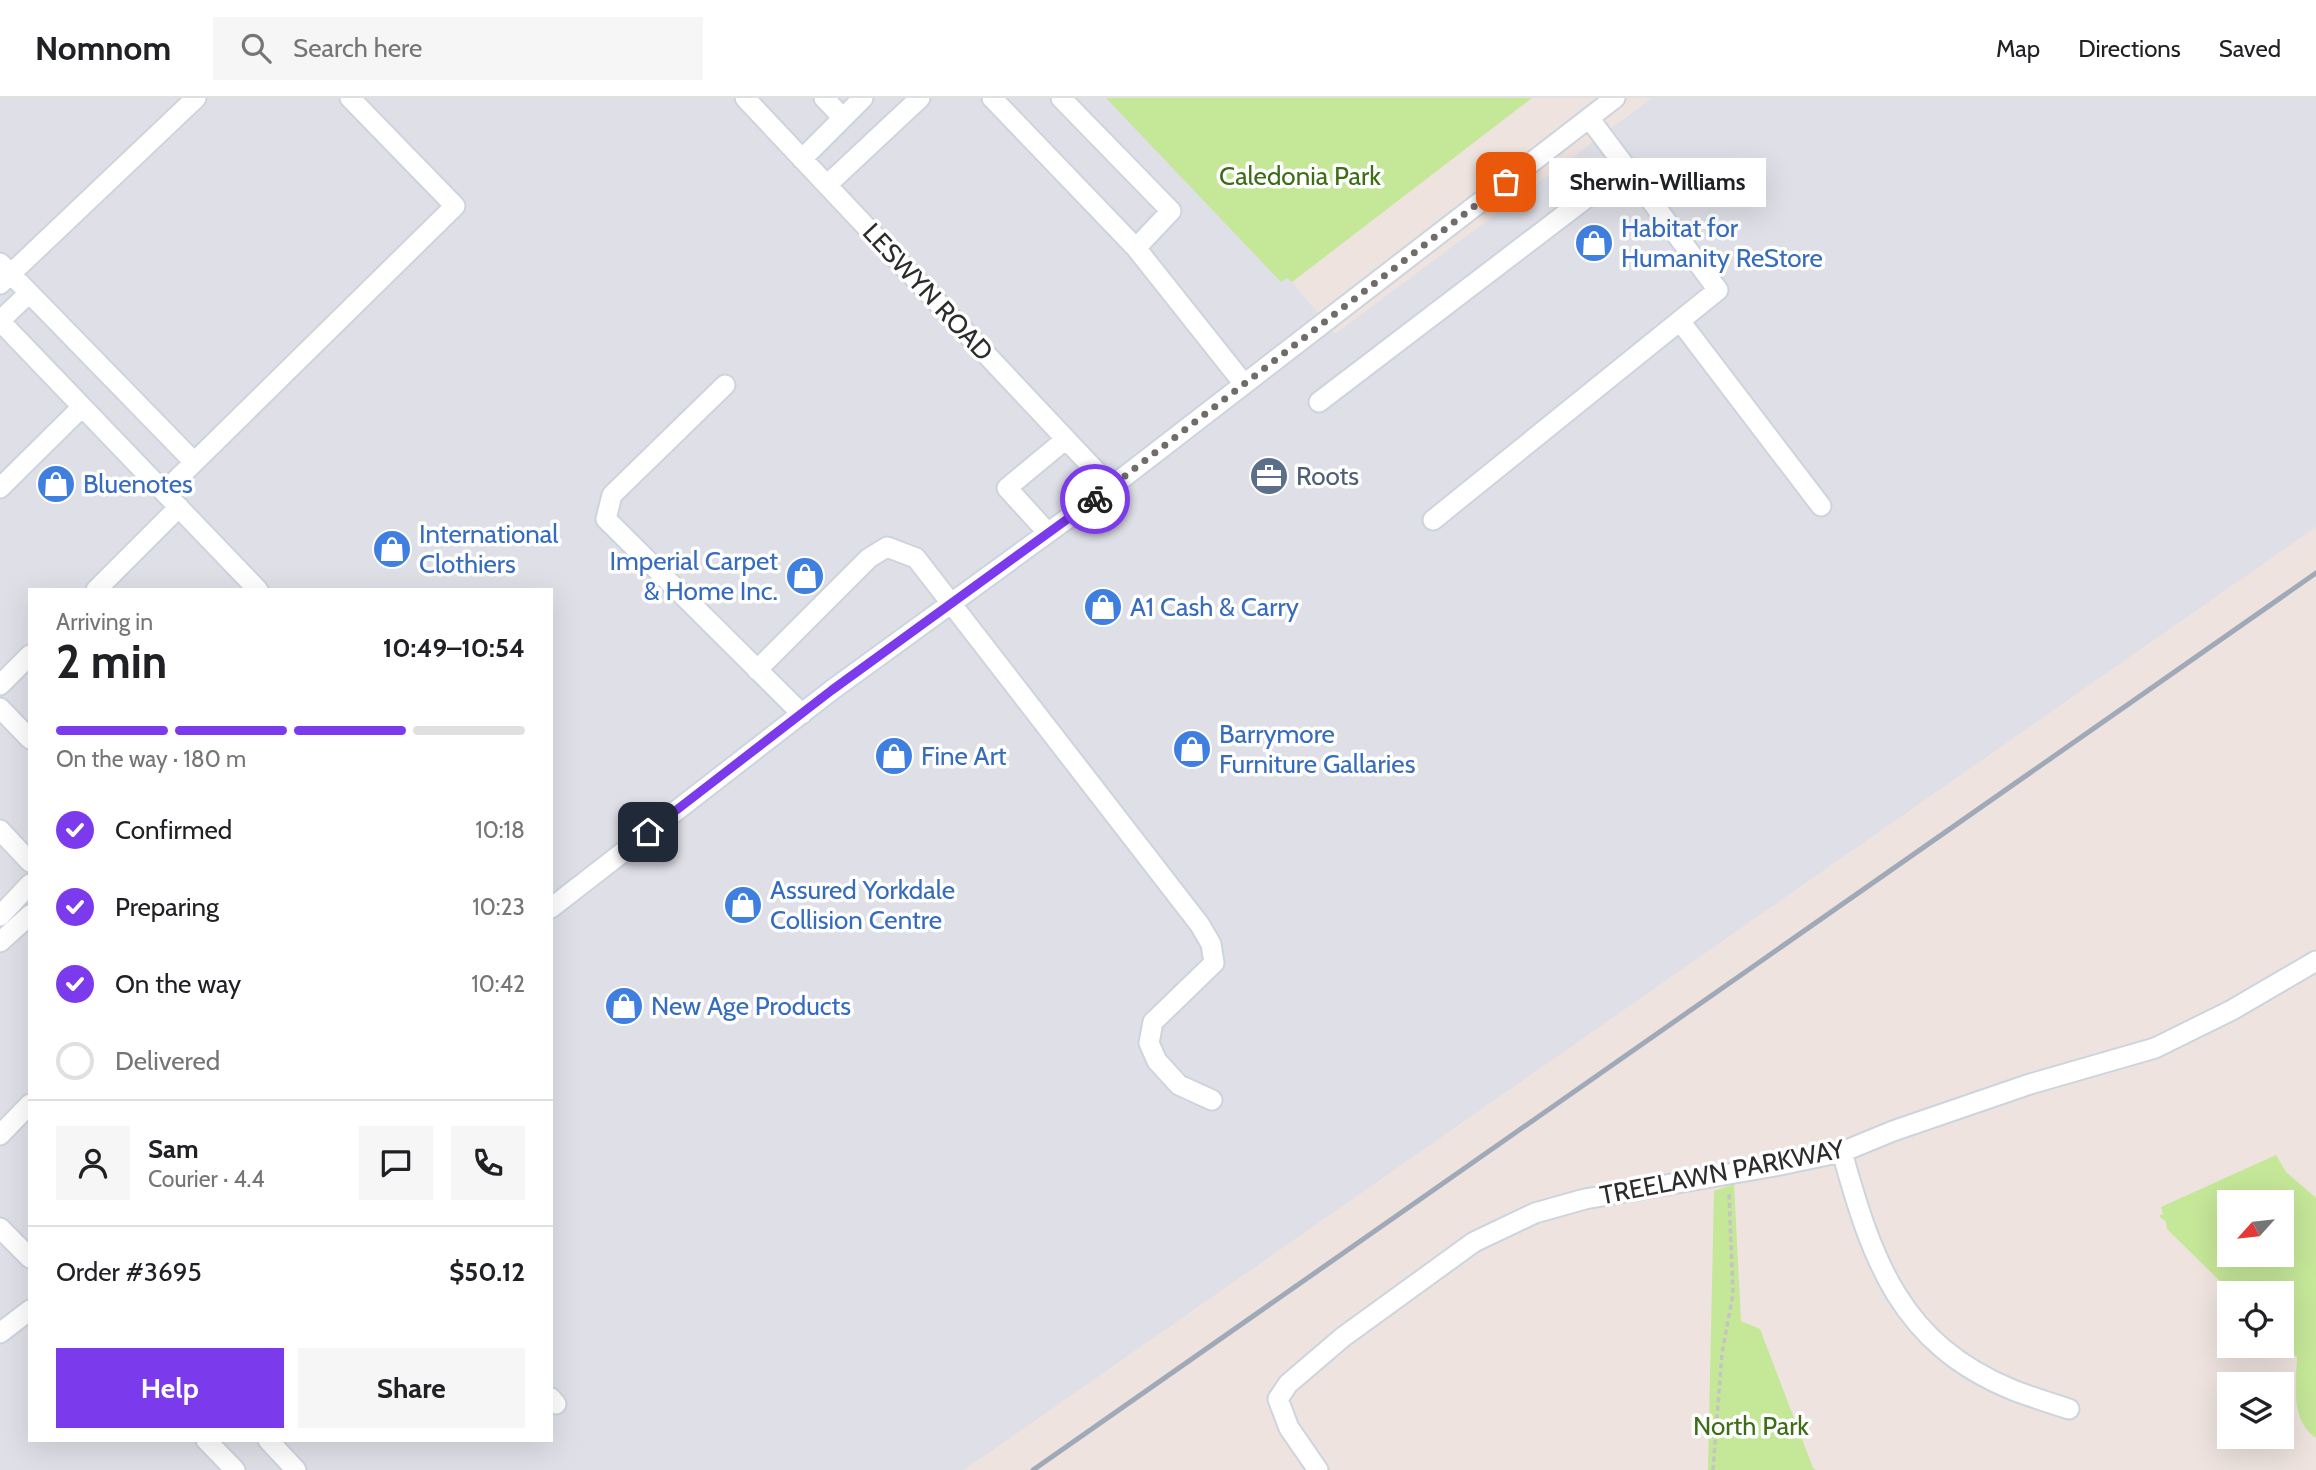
<!DOCTYPE html>
<meta charset="utf-8">
<style>
body{margin:0;font-family:Cabin,sans-serif;background:#f6f6f6;color:#202124;height:100vh;display:flex;flex-direction:column;font-size:26px;white-space:nowrap}
*{box-sizing:border-box;margin:0}
p{font-size:23px;color:#757577}
.icon{flex:none;width:38px;height:38px;fill:none;stroke:currentColor;stroke-width:2;stroke-linecap:round;stroke-linejoin:round}
.map{position:relative;flex:1;overflow:hidden}
.side{position:absolute;left:28px;top:490px;width:525px;height:854px;display:flex;flex-direction:column;background:#fff;border-radius:0px;box-shadow:0 7px 28px #0002}
.side>*{flex:none}
.needle{width:46px;rotate:243deg}
.controls{position:absolute;left:2217px;top:1092px;display:grid;gap:14px}
.controls a{display:grid;place-items:center;width:77px;height:77px;border-radius:0px;background:#fff;box-shadow:0 7px 28px #0002;font-size:35px}
.pin{position:absolute;display:grid;place-items:center;width:60px;height:60px;color:#fff;margin:-30px;border-radius:14px;box-shadow:0 4px 10px #0006}
.courier{position:absolute;display:grid;place-items:center;width:70px;height:70px;margin:-35px;border:5px solid #7c3aed;border-radius:50%;background:#fff;color:#222;box-shadow:0 2px 9px #0007}
.bubble{position:absolute;height:49px;border-radius:0px;background:#fff;box-shadow:0 7px 28px #0002;font-size:23px;font-weight:700;line-height:49px;text-align:center}
.summary em{font-style:normal;font-weight:700}
.summary div{display:flex;flex-direction:column-reverse}
.summary{display:flex;align-items:center;justify-content:space-between;height:119px;padding:0 28px}
h1{font-size:46px;font-weight:700;line-height:52px}
.bar{display:grid;grid-template-columns:repeat(4,1fr);gap:10px 7px;align-content:center;height:84px;padding:0 28px}
.bar i{height:9px;border-radius:5px;background:#e0e0e0}
.bar .selected{background:#7c3aed}
.bar p{grid-column:span 4}
.line{display:flex;align-items:center;gap:18px;padding:0 28px;border-top:2px solid #e0e0e0}
.line div{flex:1}
.round{display:grid;place-items:center;flex:none;width:74px;height:74px;border-radius:0px;background:#f6f6f6}
ol{padding:0 28px;list-style:none}
li{display:flex;align-items:center;gap:21px;height:77px}
li p{margin-inline-start:auto}
li .icon{padding:7px;border-radius:50%;background:#7c3aed;color:#fff;stroke-width:4}
li:last-child{color:#757577}
li i{width:38px;height:38px;border:4px solid #e0e0e0;border-radius:50%}
.primary-button{display:flex;gap:14px;margin-top:auto;padding:14px 28px}
.primary-button a{flex:1;height:80px;border-radius:0px;background:#7c3aed;color:#fff;font-size:28px;font-weight:700;line-height:80px;text-align:center}
.primary-button a+a{background:#f6f6f6;color:#202124}
header{display:flex;align-items:center;gap:42px;box-sizing:border-box;height:98px;padding:0 35px;background:#fff;border-bottom:2px solid #e0e0e0}
header strong{font-size:33px}
nav{display:flex;gap:38px;margin-inline-start:auto;font-size:24px}
.search{width:490px;height:63px;background:#f6f6f6;display:flex;align-items:center;gap:18px;box-sizing:border-box;padding:0 24px;border-radius:0px;color:#757577;font-size:26px}
.map>svg:first-child{display:block}
.industrial{fill:#dfdfe7;fill-rule:evenodd}
.green{fill:#c5e798;fill-rule:evenodd}
.lines{fill:none;stroke-linecap:round;stroke-linejoin:round}
.minor-casing{stroke:#ccd4de;stroke-width:23}
.path{stroke:#c4c4c4;stroke-width:3.5;stroke-dasharray:5 3.5;stroke-linecap:butt}
.minor{stroke:#fff;stroke-width:19}
.rail{stroke:#a0a9b7;stroke-width:5}
.done{stroke:#706c6a;stroke-width:7;stroke-dasharray:0 12.6}
.route{stroke:#7c3aed;stroke-width:9}
.labels{text-anchor:middle;dominant-baseline:central;stroke-width:7;stroke-linejoin:round;paint-order:stroke}
.park-label{font-size:26px;fill:#3d6e17;stroke:#fff}
.shop-label{font-size:26px;fill:#366cbe;stroke:#fff;text-anchor:start}
.street-label{font-size:26px;fill:#2c2c2c;stroke:#fff}
.service-label{font-size:26px;fill:#4e5e75;stroke:#fff;text-anchor:start}
</style>
<header>
<strong>Nomnom</strong>
<div class="search"><svg class="icon" aria-label="search" viewBox="0 0 24 24"><circle cx="10" cy="10" r="6"/><path d="M15 15l6 6"/></svg>Search here</div>
<nav><a>Map</a><a>Directions</a><a>Saved</a></nav>
</header>
<div class="map">
<svg width="2316" height="1372" viewBox="0 0 2316 1372">
<rect width="100%" height="100%" fill="#eee3de"/>
<path class="industrial" d="M0 0H1115L1292 184 1335 236 1652 0H2316V429L964 1372H0ZM30 492H551V1342H30Z"/>
<path class="green" d="M1106 0H1532L1292 184 1287 180 1281 184Z
M2276 1057 2286 1074 2316 1100V1340C2290 1322 2296 1287 2297 1259L2282 1246V1195H2232L2167 1131 2166 1124 2159 1118 2163 1116 2161 1109ZM2230 1104H2282V1157H2230Z
M1734 1086 1741 1223 1760 1231 1813 1370 1816 1372H1708L1714 1093Z"/>
<g class="lines">
<defs>
<path id="minor" d="M745 0 1111 389
M824 0 843 20
M992 0 1136 150
M1061 0 1171 113 1136 150 1244 286
M802 61 863 0
M827 87 920 0
M0 165 194 364
M0 186 196 0
M0 223 258 492
M0 223 29 195
M1680 223 1821 408
M725 287 612 397 606 421 802 616
M1319 304 1627 69
M0 390 82 309
M164 394 455 108 350 0
M1433 422 1718 192 1589 20
M1048 435 1007 390 1066 341
M96 492 179 409
M757 572 869 460 887 449 916 460 1200 827 1211 846 1214 865 1153 924 1149 945 1157 963 1179 987 1212 1002
M0 587 30 557
M0 610 30 641
M0 732 30 764
M551 810 832 592 1111 389 1615 0
M0 818 30 786
M0 844 30 817
M0 1037 30 1006
M1842 1054C1872 1162 1900 1246 2013 1292 2031 1299 2050 1305 2069 1311
M0 1130 30 1160
M0 1235 30 1212
M551 1300 556 1306
M206 1342 235 1372
M268 1342 296 1372
M1318 1372 1289 1330 1278 1301 1288 1286 1343 1239 1474 1144 1535 1115 1585 1101 1780 1067 1842 1054 1893 1033 2030 986 2155 950 2232 912 2316 863"/>
</defs>
<use href="#minor" class="minor-casing"/>
<path class="path" d="M1713 1372 1722 1255 1733 1196 1729 1096"/>
<use href="#minor" class="minor"/>
<path class="rail" d="M1033 1372 2316 475"/>
</g>
<g class="lines">
<path class="done" d="M1095 401 1506 84"/>
<path class="route" d="M648 734 832 592 1095 401"/>
</g>
<defs>
<symbol id="shop-disc" viewBox="-11 -11 22 22"><circle r="9.5" fill="#3f7fe0" stroke="#fff"/><path d="M-5-2.5h2.3a2.7 3.5 0 0 1 5.4 0H5L5.5 6h-11ZM-1.5-2.5h3a1.5 2.3 0 0 0-3 0Z" fill="#fff"/></symbol>
<symbol id="office-disc" viewBox="-11 -11 22 22"><circle r="9.5" fill="#5c6f8a" stroke="#fff"/><path d="M-6-3h4V-5.5h4V-3h4V5H-6ZM-1-4.5V-3h2v-1.5ZM-6 0V1H6V0Z" fill="#fff"/></symbol>
</defs>
<g fill-rule="evenodd">
<use href="#shop-disc" x="1572" y="123" width="44" height="44"/>
<use href="#office-disc" x="1247" y="356" width="44" height="44"/>
<use href="#shop-disc" x="34" y="364" width="44" height="44"/>
<use href="#shop-disc" x="370" y="429" width="44" height="44"/>
<use href="#shop-disc" x="783" y="456" width="44" height="44"/>
<use href="#shop-disc" x="1081" y="487" width="44" height="44"/>
<use href="#shop-disc" x="1170" y="629" width="44" height="44"/>
<use href="#shop-disc" x="872" y="636" width="44" height="44"/>
<use href="#shop-disc" x="721" y="785" width="44" height="44"/>
<use href="#shop-disc" x="602" y="886" width="44" height="44"/>
</g>
<g class="labels">
<g class="park-label">
<text x="1300" y="78">Caledonia Park</text>
<text x="1751" y="1328">North Park</text>
</g>
<g class="shop-label">
<text x="1621" y="130">Habitat for<tspan x="1621" dy="30">Humanity ReStore</tspan></text>
<text x="83" y="386">Bluenotes</text>
<text x="419" y="436">International<tspan x="419" dy="30">Clothiers</tspan></text>
<text x="778" y="463" text-anchor="end">Imperial Carpet<tspan x="778" dy="30">&amp; Home Inc.</tspan></text>
<text x="1130" y="509">A1 Cash &amp; Carry</text>
<text x="1219" y="636">Barrymore<tspan x="1219" dy="30">Furniture Gallaries</tspan></text>
<text x="921" y="658">Fine Art</text>
<text x="770" y="792">Assured Yorkdale<tspan x="770" dy="30">Collision Centre</tspan></text>
<text x="651" y="908">New Age Products</text>
</g>
<g class="street-label">
<text transform="translate(928 194) rotate(47)">LESWYN ROAD</text>
<text transform="translate(1722 1074) rotate(-11)">TREELAWN PARKWAY</text>
</g>
<g class="service-label">
<text x="1296" y="378">Roots</text>
</g>
</g>
</svg>
<div class="controls">
<a><svg class="needle" viewBox="-14 -14 28 28"><path d="M0-13l5 13h-10z" fill="#e53935"/><path d="M0 13l5-13h-10z" fill="#757577"/></svg></a>
<a><svg class="icon" aria-label="locate" viewBox="0 0 24 24"><circle cx="12" cy="12" r="6"/><path d="M12 2v4M12 18v4M2 12h4M18 12h4"/></svg></a>
<a><svg class="icon" aria-label="layers" viewBox="0 0 24 24"><path d="M12 4l9 5-9 5-9-5zM3 14l9 5 9-5"/></svg></a>
</div>
<div class="pin" style="left:1506px;top:84px;background:#ea580c"><svg class="icon" aria-label="bag" viewBox="0 0 24 24"><path d="M5 8h14l-1 12H6zM9 8a3 3 0 0 1 6 0"/></svg></div>
<div class="pin" style="left:648px;top:734px;background:#1f2937"><svg class="icon" aria-label="home" viewBox="0 0 24 24"><path d="M3 11l9-7 9 7M6 9v11h12V9"/></svg></div>
<div class="courier" style="left:1095px;top:401px"><svg class="icon" aria-label="bike" viewBox="0 0 24 24"><circle cx="6" cy="16" r="4"/><circle cx="18" cy="16" r="4"/><path d="M6 16l4-8h5l3 8M10 8l3 8H6M13 5h3"/></svg></div>
<div class="bubble" style="left:1549px;top:60px;width:217px">Sherwin-Williams</div>
<section class="side">
<div class="summary"><div><h1>2 min</h1><p>Arriving in</p></div><em>10:49–10:54</em></div>
<div class="bar"><i class="selected"></i><i class="selected"></i><i class="selected"></i><i></i><p>On the way · 180 m</p></div>
<ol>
<li><svg class="icon" aria-label="check" viewBox="0 0 24 24"><path d="M5 12l5 5 9-10"/></svg>Confirmed<p>10:18</p></li>
<li><svg class="icon" aria-label="check" viewBox="0 0 24 24"><path d="M5 12l5 5 9-10"/></svg>Preparing<p>10:23</p></li>
<li><svg class="icon" aria-label="check" viewBox="0 0 24 24"><path d="M5 12l5 5 9-10"/></svg>On the way<p>10:42</p></li>
<li><i></i>Delivered</li>
</ol>
<div class="line" style="height:126px"><a class="round"><svg class="icon" aria-label="person" viewBox="0 0 24 24"><circle cx="12" cy="8" r="4"/><path d="M4 21q1-7 8-7t8 7"/></svg></a><div><b>Sam</b><p>Courier · 4.4</p></div><a class="round"><svg class="icon" aria-label="chat" viewBox="0 0 24 24"><path d="M4 5h16v11H9l-5 4z"/></svg></a><a class="round"><svg class="icon" aria-label="phone" viewBox="0 0 24 24"><path d="M5 4h4l2 5-3 2q2 4 5 5l2-3 5 2v4C11 20 4 13 5 4z"/></svg></a></div>
<div class="line" style="height:91px"><div>Order #3695</div><b>$50.12</b></div>
<div class="primary-button"><a>Help</a><a>Share</a></div>
</section>
</div>
